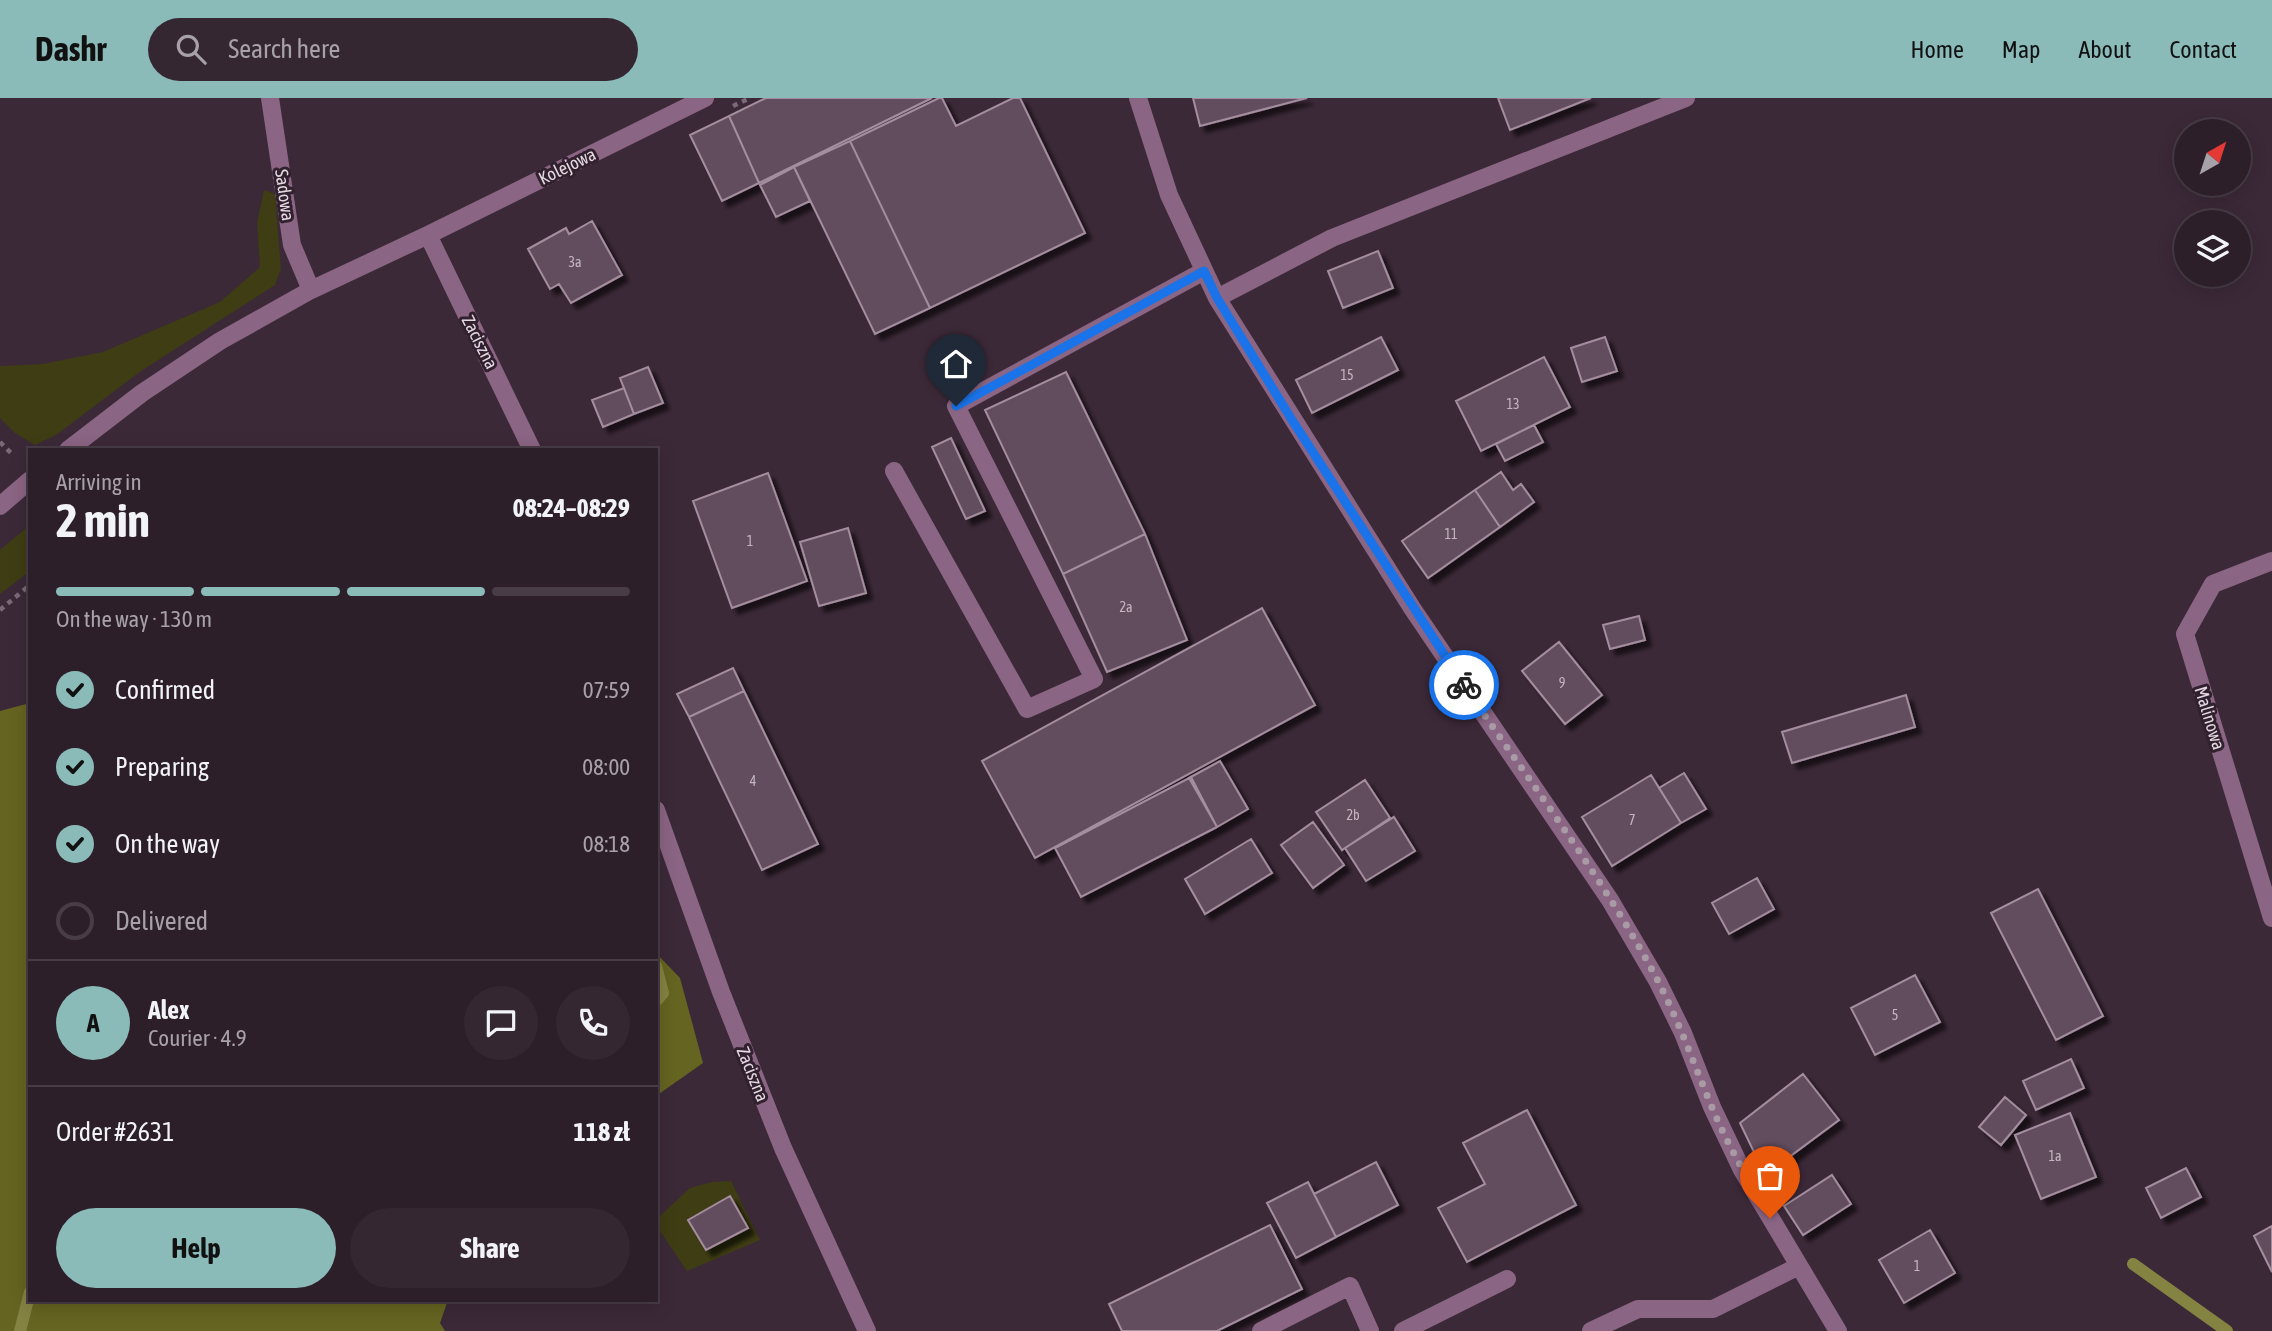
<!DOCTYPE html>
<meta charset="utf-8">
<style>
body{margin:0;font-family:"Asap Condensed",sans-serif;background:#352732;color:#f1f3f6;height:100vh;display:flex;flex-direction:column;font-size:26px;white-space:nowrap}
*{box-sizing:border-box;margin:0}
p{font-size:23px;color:#a7a2a8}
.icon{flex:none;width:38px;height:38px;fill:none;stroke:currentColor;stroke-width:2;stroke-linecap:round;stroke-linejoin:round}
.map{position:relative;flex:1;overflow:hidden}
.panel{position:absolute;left:28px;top:350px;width:630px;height:854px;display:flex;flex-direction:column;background:#2d1f2a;border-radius:0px;box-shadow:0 4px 18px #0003,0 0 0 2px #483d47}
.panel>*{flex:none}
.needle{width:46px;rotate:39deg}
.fabs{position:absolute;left:2174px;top:21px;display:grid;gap:14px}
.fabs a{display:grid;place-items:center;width:77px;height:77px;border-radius:50%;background:#2d1f2a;box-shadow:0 4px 18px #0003,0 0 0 2px #483d47;font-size:35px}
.pin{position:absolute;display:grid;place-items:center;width:60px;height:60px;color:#fff;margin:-72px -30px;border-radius:50% 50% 50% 0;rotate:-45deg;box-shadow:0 0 7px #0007}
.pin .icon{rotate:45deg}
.courier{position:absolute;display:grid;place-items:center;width:70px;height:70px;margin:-35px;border:5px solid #1a73e8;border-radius:50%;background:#fff;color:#222;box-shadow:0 2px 9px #0007}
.head em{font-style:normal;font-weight:700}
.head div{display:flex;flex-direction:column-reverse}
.head{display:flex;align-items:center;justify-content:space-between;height:119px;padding:0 28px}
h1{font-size:46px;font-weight:700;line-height:52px}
.bar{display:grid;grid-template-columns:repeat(4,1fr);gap:10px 7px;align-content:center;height:84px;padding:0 28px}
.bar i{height:9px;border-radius:5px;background:#483d47}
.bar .on{background:#8bbbb9}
.bar p{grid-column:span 4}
.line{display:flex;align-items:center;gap:18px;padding:0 28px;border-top:2px solid #483d47}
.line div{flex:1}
.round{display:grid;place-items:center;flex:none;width:74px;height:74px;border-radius:37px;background:#352732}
ol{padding:0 28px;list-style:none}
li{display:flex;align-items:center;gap:21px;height:77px}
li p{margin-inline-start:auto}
li .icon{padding:7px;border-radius:50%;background:#8bbbb9;color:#111;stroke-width:4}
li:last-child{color:#a7a2a8}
li i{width:38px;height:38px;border:4px solid #483d47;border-radius:50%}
.primary-button{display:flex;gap:14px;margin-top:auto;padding:14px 28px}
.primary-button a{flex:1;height:80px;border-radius:42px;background:#8bbbb9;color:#111;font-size:28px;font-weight:700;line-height:80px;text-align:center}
.primary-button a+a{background:#352732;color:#f1f3f6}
header{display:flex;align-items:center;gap:42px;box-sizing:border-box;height:98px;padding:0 35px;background:#8bbbb9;color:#111}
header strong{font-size:33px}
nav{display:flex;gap:38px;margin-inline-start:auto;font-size:24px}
.search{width:490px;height:63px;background:#352732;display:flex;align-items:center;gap:18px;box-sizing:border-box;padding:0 24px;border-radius:38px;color:#a7a2a8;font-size:26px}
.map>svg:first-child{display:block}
.green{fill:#3e3d13}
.forest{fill:#666421}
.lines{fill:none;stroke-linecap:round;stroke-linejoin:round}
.stream{stroke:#858342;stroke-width:12}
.building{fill:#624e5e;stroke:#a48d9f;stroke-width:2;filter:url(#shadow)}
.path{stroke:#7a6976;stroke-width:4.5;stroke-dasharray:5 5;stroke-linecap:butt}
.minor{stroke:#8b6584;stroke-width:18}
.done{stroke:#a99ba6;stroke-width:7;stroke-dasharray:0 12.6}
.route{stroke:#1a73e8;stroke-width:9}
.labels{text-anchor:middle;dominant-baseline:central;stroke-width:6;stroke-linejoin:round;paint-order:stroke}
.number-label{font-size:14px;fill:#c4b6c0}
.street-label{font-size:18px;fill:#e4d8e1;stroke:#31202e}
</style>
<header>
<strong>Dashr</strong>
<div class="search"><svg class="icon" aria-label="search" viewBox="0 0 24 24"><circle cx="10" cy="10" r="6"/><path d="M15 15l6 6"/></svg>Search here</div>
<nav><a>Home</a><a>Map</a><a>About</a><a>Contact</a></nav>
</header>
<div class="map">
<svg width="2272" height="1233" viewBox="0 0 2272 1233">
<defs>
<filter id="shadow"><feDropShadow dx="6" dy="6" stdDeviation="2" flood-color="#0009"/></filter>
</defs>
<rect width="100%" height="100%" fill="#3c2938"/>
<path class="green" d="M264 92 275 96 281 171 275 187 141 273 56 337 35 347 15 335 0 320V268L43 266 103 254 220 204 260 169 257 125Z
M30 427V473L0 496V452Z
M731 1083 760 1142 687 1173 657 1129 660 1118 690 1090 712 1084Z"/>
<path class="forest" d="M30 605V1202H448L440 1225 445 1233H0V613Z
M656 855 680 880 703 965 656 998Z"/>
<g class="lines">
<path class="stream" d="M656 868 663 895 656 903
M2133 1166 2227 1233
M20 1233 30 1194"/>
</g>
<path class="building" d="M766 0H932L759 85 729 18Z
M939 0H942L956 28 1013 0H1020L1085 135 930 210 850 43Z
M1193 0H1307L1200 28Z
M1498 0H1591L1510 32Z
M729 18 759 85 722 103 690 37Z
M850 43 930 210 875 236 794 69Z
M794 69 810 103 776 119 760 87Z
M592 123 622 177 571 205 559 186 550 191 528 151 566 130 569 136Z
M1378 153 1393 190 1343 210 1328 173Z
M1381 239 1398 272 1312 315 1296 282Z
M1605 239 1617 273 1582 284 1571 250Z
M1544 259 1570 309 1481 353 1456 303Z
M648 269 663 305 634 316 620 280Z
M1066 274 1145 436 1063 476 985 312Z
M624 290 634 316 603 329 592 302Z
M1534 327 1543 344 1505 363 1496 346Z
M951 340 985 413 966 421 932 349Z
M1501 374 1513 392 1521 386 1534 404 1500 429 1475 392Z
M768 375 807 483 732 510 693 403Z
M1475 392 1500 429 1428 480 1402 443Z
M848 430 866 495 819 508 800 444Z
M1145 436 1187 542 1107 574 1063 476Z
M1262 510 1315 607 1035 760 982 663Z
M1639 518 1645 542 1610 551 1603 527Z
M1559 544 1602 597 1565 626 1522 573Z
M733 570 744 593 689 619 677 596Z
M744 593 818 746 762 772 689 619Z
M1906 597 1915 629 1792 665 1782 634Z
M1220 663 1248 711 1217 729 1189 680Z
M1684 675 1706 711 1681 725 1659 690Z
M1651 677 1681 725 1612 768 1582 719Z
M1191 679 1217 729 1081 799 1055 750Z
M1365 682 1390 720 1342 752 1316 714Z
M1394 719 1415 753 1366 783 1345 750Z
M1313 724 1344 767 1313 790 1281 747Z
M1251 741 1272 775 1205 816 1185 781Z
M1757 780 1774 811 1729 836 1712 805Z
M2038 791 2103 918 2056 942 1991 815Z
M1915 877 1940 924 1875 957 1851 910Z
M2071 961 2084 990 2036 1012 2023 983Z
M1803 976 1839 1022 1765 1077 1740 1025Z
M2005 999 2026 1017 2001 1047 1979 1029Z
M1527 1012 1576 1107 1467 1164 1438 1110 1485 1086 1463 1045Z
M2070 1015 2096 1079 2041 1101 2015 1037Z
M1376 1064 1398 1107 1336 1139 1314 1096Z
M2186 1070 2201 1099 2161 1120 2146 1090Z
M1832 1077 1851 1106 1803 1137 1784 1108Z
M1308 1084 1336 1139 1296 1160 1267 1105Z
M730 1098 748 1130 706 1152 688 1122Z
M1270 1127 1302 1191 1217 1233H1122L1109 1206Z
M2272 1128V1174L2254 1138Z
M1930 1132 1955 1175 1904 1205 1879 1162Z"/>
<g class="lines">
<path class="path" d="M733 8 750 0
M0 344 14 358
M0 512 30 487"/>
<path class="minor" d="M270 0 292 147 311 192
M1138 0 1169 97 1217 200 1412 510 1610 802 1658 884 1683 935 1712 1009 1742 1072 1838 1233
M428 137 532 352
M1217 200 1332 140 1686 0
M68 352 142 295 220 243 311 192 428 137 705 0
M894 373 1027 611 1094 581 956 308 1204 173
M0 408 30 382
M2272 463 2213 486 2185 536 2272 820
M656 712 721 894 783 1050 867 1233
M1261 1233 1350 1188 1370 1233
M1403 1233 1507 1181
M1591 1233 1638 1211H1713L1799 1168"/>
</g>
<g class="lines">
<path class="done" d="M1464 587C1529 683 1605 782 1659 885 1679 924 1694 966 1711 1007 1727 1046 1749 1083 1770 1120"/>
<path class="route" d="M956 308 1204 173 1217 200 1292 322 1464 587"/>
</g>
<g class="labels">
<g class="number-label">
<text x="575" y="164">3a</text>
<text x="1347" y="277">15</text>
<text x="1513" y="306">13</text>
<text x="1451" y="436">11</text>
<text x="750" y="443">1</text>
<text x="1126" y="509">2a</text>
<text x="1562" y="585">9</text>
<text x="753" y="683">4</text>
<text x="1353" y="717">2b</text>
<text x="1632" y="722">7</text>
<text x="1895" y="917">5</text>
<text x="2055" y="1058">1a</text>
<text x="1917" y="1168">1</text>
</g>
<g class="street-label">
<text transform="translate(567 68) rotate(-26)">Kolejowa</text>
<text transform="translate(285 97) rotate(82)">Sadowa</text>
<text transform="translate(480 244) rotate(63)">Zaciszna</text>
<text transform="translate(2210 620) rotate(73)">Malinowa</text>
<text transform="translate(753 976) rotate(68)">Zaciszna</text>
</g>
</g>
</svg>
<div class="fabs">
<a><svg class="needle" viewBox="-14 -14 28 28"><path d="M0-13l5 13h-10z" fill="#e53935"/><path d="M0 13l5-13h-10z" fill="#a7a2a8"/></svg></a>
<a><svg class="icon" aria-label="layers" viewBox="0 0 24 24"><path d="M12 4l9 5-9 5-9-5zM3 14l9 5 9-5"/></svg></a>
</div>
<div class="pin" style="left:1770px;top:1120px;background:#ea580c"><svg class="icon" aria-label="bag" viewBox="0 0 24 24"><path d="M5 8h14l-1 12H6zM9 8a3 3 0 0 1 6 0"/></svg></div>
<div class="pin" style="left:956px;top:308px;background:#1f2937"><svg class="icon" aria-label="home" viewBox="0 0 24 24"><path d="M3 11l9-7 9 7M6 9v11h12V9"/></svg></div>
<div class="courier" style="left:1464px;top:587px"><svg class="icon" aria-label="bike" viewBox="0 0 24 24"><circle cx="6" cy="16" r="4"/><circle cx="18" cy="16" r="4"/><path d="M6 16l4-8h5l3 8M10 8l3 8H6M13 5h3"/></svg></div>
<section class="panel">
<div class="head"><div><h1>2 min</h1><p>Arriving in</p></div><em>08:24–08:29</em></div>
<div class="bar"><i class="on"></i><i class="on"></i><i class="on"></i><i></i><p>On the way · 130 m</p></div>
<ol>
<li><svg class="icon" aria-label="check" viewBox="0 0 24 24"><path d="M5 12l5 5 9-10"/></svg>Confirmed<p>07:59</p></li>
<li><svg class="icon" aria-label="check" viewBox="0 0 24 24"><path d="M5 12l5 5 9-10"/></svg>Preparing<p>08:00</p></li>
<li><svg class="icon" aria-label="check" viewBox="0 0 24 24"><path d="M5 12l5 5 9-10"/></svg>On the way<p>08:18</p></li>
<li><i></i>Delivered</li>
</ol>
<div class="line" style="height:126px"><b class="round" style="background:#8bbbb9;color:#111">A</b><div><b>Alex</b><p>Courier · 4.9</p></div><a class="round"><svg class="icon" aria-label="chat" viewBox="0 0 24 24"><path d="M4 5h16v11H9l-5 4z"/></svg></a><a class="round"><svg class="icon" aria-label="phone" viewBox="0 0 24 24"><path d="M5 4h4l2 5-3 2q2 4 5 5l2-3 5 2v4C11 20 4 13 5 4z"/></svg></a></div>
<div class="line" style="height:91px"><div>Order #2631</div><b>118 zł</b></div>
<div class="primary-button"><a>Help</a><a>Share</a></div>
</section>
</div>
